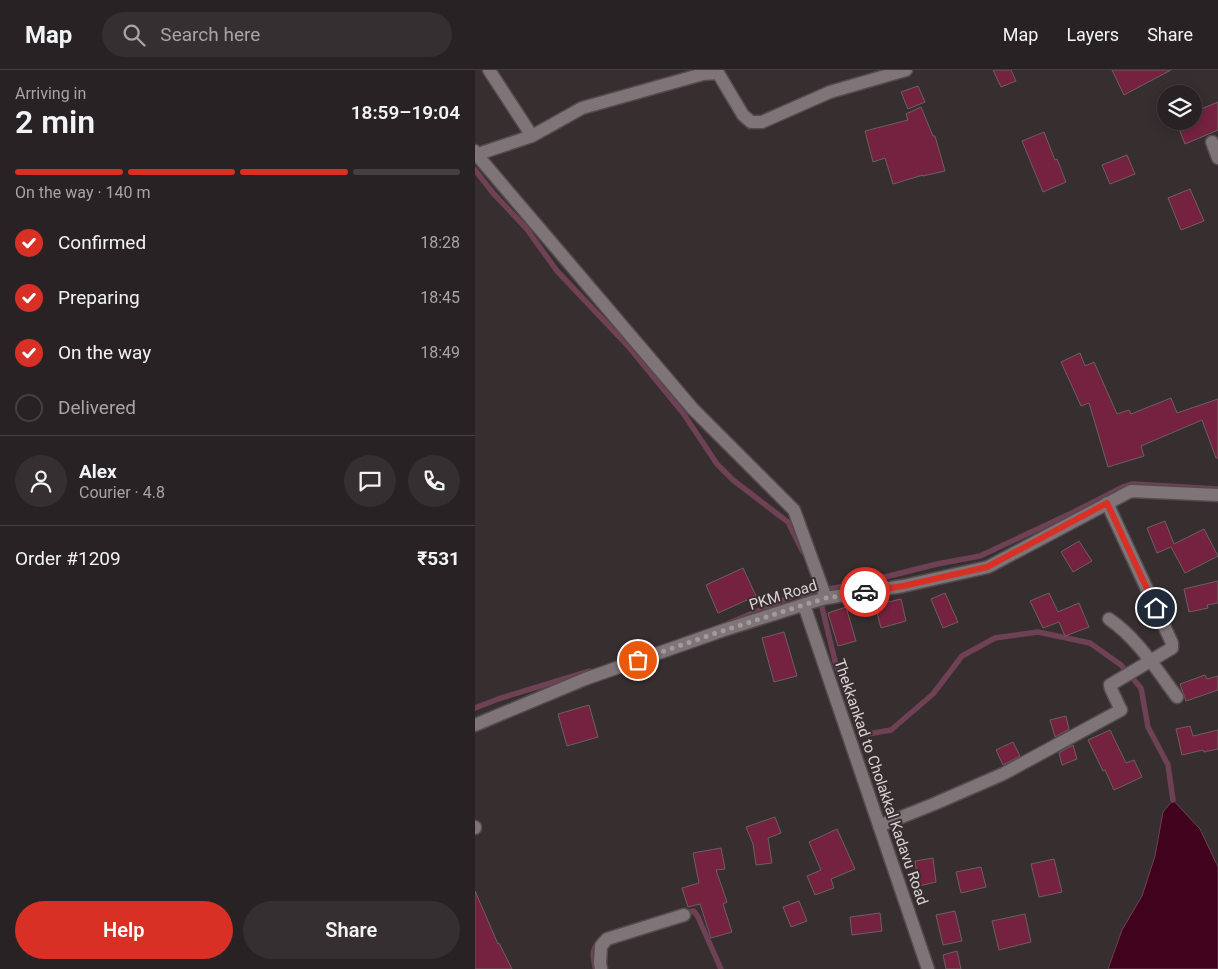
<!DOCTYPE html>
<meta charset="utf-8">
<style>
body{margin:0;font-family:Roboto,sans-serif;background:#352f31;color:#f1f3f6;height:100vh;display:flex;flex-direction:column;font-size:19px;white-space:nowrap}
*{box-sizing:border-box;margin:0}
p{font-size:16px;color:#a5a4a6}
.icon{flex:none;width:28px;height:28px;fill:none;stroke:currentColor;stroke-width:2;stroke-linecap:round;stroke-linejoin:round}
.map{position:relative;flex:1;overflow:hidden}
.panel{display:flex;flex-direction:column;background:#292224;width:475px}
.panel>*{flex:none}
.fabs{position:absolute;left:682px;top:15px;display:grid;gap:10px}
.fabs a{display:grid;place-items:center;width:45px;height:45px;border-radius:50%;background:#292224;box-shadow:0 2px 12px #0003,0 0 0 1px #453f41;font-size:25px}
.pin{position:absolute;display:grid;place-items:center;width:42px;height:42px;color:#fff;margin:-21px;border:2px solid #fff;border-radius:50%;box-shadow:0 1px 5px #0007}
.courier{position:absolute;display:grid;place-items:center;width:50px;height:50px;margin:-25px;border:4px solid #d93025;border-radius:50%;background:#fff;color:#222;box-shadow:0 1px 6px #0007}
.summary em{font-style:normal;font-weight:600}
.summary div{display:flex;flex-direction:column-reverse}
.summary{display:flex;align-items:center;justify-content:space-between;height:85px;padding:0 15px}
h1{font-size:32px;font-weight:600;line-height:38px}
.bar{display:grid;grid-template-columns:repeat(4,1fr);gap:8px 5px;align-content:center;height:60px;padding:0 15px}
.bar i{height:6px;border-radius:4px;background:#453f41}
.bar .current{background:#d93025}
.bar p{grid-column:span 4}
.line{display:flex;align-items:center;gap:12px;padding:0 15px;border-top:1px solid #453f41}
.line div{flex:1}
.round{display:grid;place-items:center;flex:none;width:52px;height:52px;border-radius:26px;background:#352f31}
ol{padding:0 15px;list-style:none}
li{display:flex;align-items:center;gap:15px;height:55px}
li p{margin-inline-start:auto}
li .icon{padding:5px;border-radius:50%;background:#d93025;color:#fff;stroke-width:4}
li:last-child{color:#a5a4a6}
li i{width:28px;height:28px;border:2px solid #453f41;border-radius:50%}
.primary-button{display:flex;gap:10px;margin-top:auto;padding:10px 15px}
.primary-button a{flex:1;height:58px;border-radius:30px;background:#d93025;color:#fff;font-size:20px;font-weight:600;line-height:58px;text-align:center}
.primary-button a+a{background:#352f31;color:#f1f3f6}
header{display:flex;align-items:center;gap:30px;box-sizing:border-box;height:70px;padding:0 25px;background:#292224;border-bottom:1px solid #453f41}
header strong{font-size:24px}
nav{display:flex;gap:28px;margin-inline-start:auto;font-size:18px}
.search{width:350px;height:45px;background:#352f31;display:flex;align-items:center;gap:12px;box-sizing:border-box;padding:0 18px;border-radius:28px;color:#a5a4a6;font-size:19px}
main{display:flex;flex:1;min-height:0}
.map>svg:first-child{display:block}
.water{fill:#40021c;stroke:#6e4154}
.lines{fill:none;stroke-linecap:round;stroke-linejoin:round}
.stream{stroke:#6e4154;stroke-width:5.5}
.building{fill:#74223f;stroke:#6a6062}
.street-casing{stroke:#534b4d;stroke-width:15}
.street{stroke:#7f7477;stroke-width:12}
.done{stroke:#a29b9c;stroke-width:5;stroke-dasharray:0 9}
.route{stroke:#d93025;stroke-width:6}
.labels{text-anchor:middle;dominant-baseline:central;stroke-width:4;stroke-linejoin:round;paint-order:stroke}
.street-label{font-size:15px;fill:#dbd5d6;stroke:#372e30}
</style>
<header>
<strong>Map</strong>
<div class="search"><svg class="icon" aria-label="search" viewBox="0 0 24 24"><circle cx="10" cy="10" r="6"/><path d="M15 15l6 6"/></svg>Search here</div>
<nav><a>Map</a><a>Layers</a><a>Share</a></nav>
</header>
<main>
<section class="panel">
<div class="summary"><div><h1>2 min</h1><p>Arriving in</p></div><em>18:59–19:04</em></div>
<div class="bar"><i class="current"></i><i class="current"></i><i class="current"></i><i></i><p>On the way · 140 m</p></div>
<ol>
<li><svg class="icon" aria-label="check" viewBox="0 0 24 24"><path d="M5 12l5 5 9-10"/></svg>Confirmed<p>18:28</p></li>
<li><svg class="icon" aria-label="check" viewBox="0 0 24 24"><path d="M5 12l5 5 9-10"/></svg>Preparing<p>18:45</p></li>
<li><svg class="icon" aria-label="check" viewBox="0 0 24 24"><path d="M5 12l5 5 9-10"/></svg>On the way<p>18:49</p></li>
<li><i></i>Delivered</li>
</ol>
<div class="line" style="height:90px"><a class="round"><svg class="icon" aria-label="person" viewBox="0 0 24 24"><circle cx="12" cy="8" r="4"/><path d="M4 21q1-7 8-7t8 7"/></svg></a><div><b>Alex</b><p>Courier · 4.8</p></div><a class="round"><svg class="icon" aria-label="chat" viewBox="0 0 24 24"><path d="M4 5h16v11H9l-5 4z"/></svg></a><a class="round"><svg class="icon" aria-label="phone" viewBox="0 0 24 24"><path d="M5 4h4l2 5-3 2q2 4 5 5l2-3 5 2v4C11 20 4 13 5 4z"/></svg></a></div>
<div class="line" style="height:65px"><div>Order #1209</div><b>₹531</b></div>
<div class="primary-button"><a>Help</a><a>Share</a></div>
</section>
<div class="map">
<svg width="743" height="899" viewBox="0 0 743 899">
<rect width="100%" height="100%" fill="#372e30"/>
<path class="water" d="M698 730 725 759 743 797V899H633L647 860 667 826 680 786 688 742Z"/>
<g class="lines">
<path class="stream" d="M0 100 18 123 51 158 82 201 153 276 208 343 242 394 258 410 301 443 313 452 328 482
M345 529 361 595 387 665 416 660 458 624 487 586 520 568 563 562 615 573 646 595 666 618 673 657 693 695 698 730
M254 553 318 526 390 512 462 494 505 486 599 442 648 417 658 414 743 419
M0 638 26 628 115 601
M208 843 219 841 223 847 246 899
M120 897C118 886 116 882 123 873"/>
</g>
<path class="building" d="M518 0H536L541 11 526 17Z
M637 0H696L649 25Z
M443 16 450 32 433 39 426 22Z
M743 32V60L710 74 701 51H719V42Z
M446 37 458 66H460L470 101 448 106V105L418 114 410 88 398 92 390 61 433 50 431 44Z
M569 62 580 90 582 89 591 112 568 122 547 71Z
M652 85 660 104 635 114 627 95Z
M715 119 729 151 706 160 693 128Z
M605 283 610 296 619 292 642 344 654 340 656 344 696 328 702 343 743 329V388H741L727 350 666 376 669 386 633 397 614 333 606 336 586 292Z
M690 451 699 474 729 459 743 486 710 503 696 477 682 483 672 458Z
M604 471 617 491 598 502 586 482Z
M268 498 281 526 243 543 231 515Z
M743 511V533L732 535 733 538 714 542 709 519Z
M470 523 483 552 468 558 456 529Z
M574 523 583 542 604 533 614 557 590 566 584 552 568 558 555 531Z
M426 529 431 551 406 558 400 535Z
M371 537 381 571 363 576 353 543Z
M309 562 322 606 299 612 287 568Z
M730 605 732 609 743 606V620L711 631 705 614Z
M114 635 123 667 92 676 83 644Z
M591 646 594 659 580 667 575 650Z
M715 656 718 666 743 660V679L729 682 728 680 707 685 701 659Z
M635 660 651 693 659 690 667 707 639 720 630 700 628 701 613 670Z
M538 672 545 686 528 695 521 680Z
M598 675 602 689 587 695 584 683Z
M300 747 306 763 293 768 297 793 281 795 278 774 271 757Z
M362 759 380 799 356 809 359 818 340 825 332 806 346 800 334 772Z
M246 778 250 799 241 800 252 832 248 834 257 862 236 868 225 834 213 837 207 818 224 813 218 783Z
M458 788 461 812 444 816 440 791Z
M579 789 587 822 564 827 556 794Z
M506 797 511 817 486 823 481 802Z
M0 821 23 874 24 873 37 899H0Z
M324 831 332 851 316 857 308 837Z
M480 841 487 871 468 875 461 845Z
M405 843 407 861 377 865 375 847Z
M550 844 556 872 524 880 517 851Z
M482 881 486 899H471L468 885Z"/>
<g class="lines">
<defs>
<path id="street" d="M14 0 57 66
M737 72 743 88
M0 81 2 85 218 339 319 440 351 528
M0 85 57 66 107 38 228 4 243 3 268 45 276 52H287L355 22 431 0
M329 535 453 899
M634 549C662 568 681 599 702 627
M0 655 110 609 249 560 337 532 351 528 428 516 513 497 656 421 743 425
M404 756 459 734 528 704 646 640 636 619 635 615 697 578V573L632 433
M0 757V758
M126 899 125 893 126 876 132 869 209 845"/>
</defs>
<use href="#street" class="street-casing"/>
<use href="#street" class="street"/>
</g>
<g class="lines">
<path class="done" d="M163 590 250 560 338 532 351 528 390 522"/>
<path class="route" d="M390 522 428 516 512 497 632 433 681 538"/>
</g>
<g class="labels">
<g class="street-label">
<text transform="translate(308 525) rotate(-17)">PKM Road</text>
<text transform="translate(406 712) rotate(71)">Thekkankad to Cholakkal Kadavu Road</text>
</g>
</g>
</svg>
<div class="fabs">
<a><svg class="icon" aria-label="layers" viewBox="0 0 24 24"><path d="M12 4l9 5-9 5-9-5zM3 14l9 5 9-5"/></svg></a>
</div>
<div class="pin" style="left:163px;top:590px;background:#ea580c"><svg class="icon" aria-label="bag" viewBox="0 0 24 24"><path d="M5 8h14l-1 12H6zM9 8a3 3 0 0 1 6 0"/></svg></div>
<div class="pin" style="left:681px;top:538px;background:#1f2937"><svg class="icon" aria-label="home" viewBox="0 0 24 24"><path d="M3 11l9-7 9 7M6 9v11h12V9"/></svg></div>
<div class="courier" style="left:390px;top:522px"><svg class="icon" aria-label="car" viewBox="0 0 24 24"><path d="M5 17H2v-5l4-1 3-4h7l3 4 3 1v5h-3M9 17h6M6 11h13"/><circle cx="7" cy="17" r="2"/><circle cx="17" cy="17" r="2"/></svg></div>
</div>
</main>
